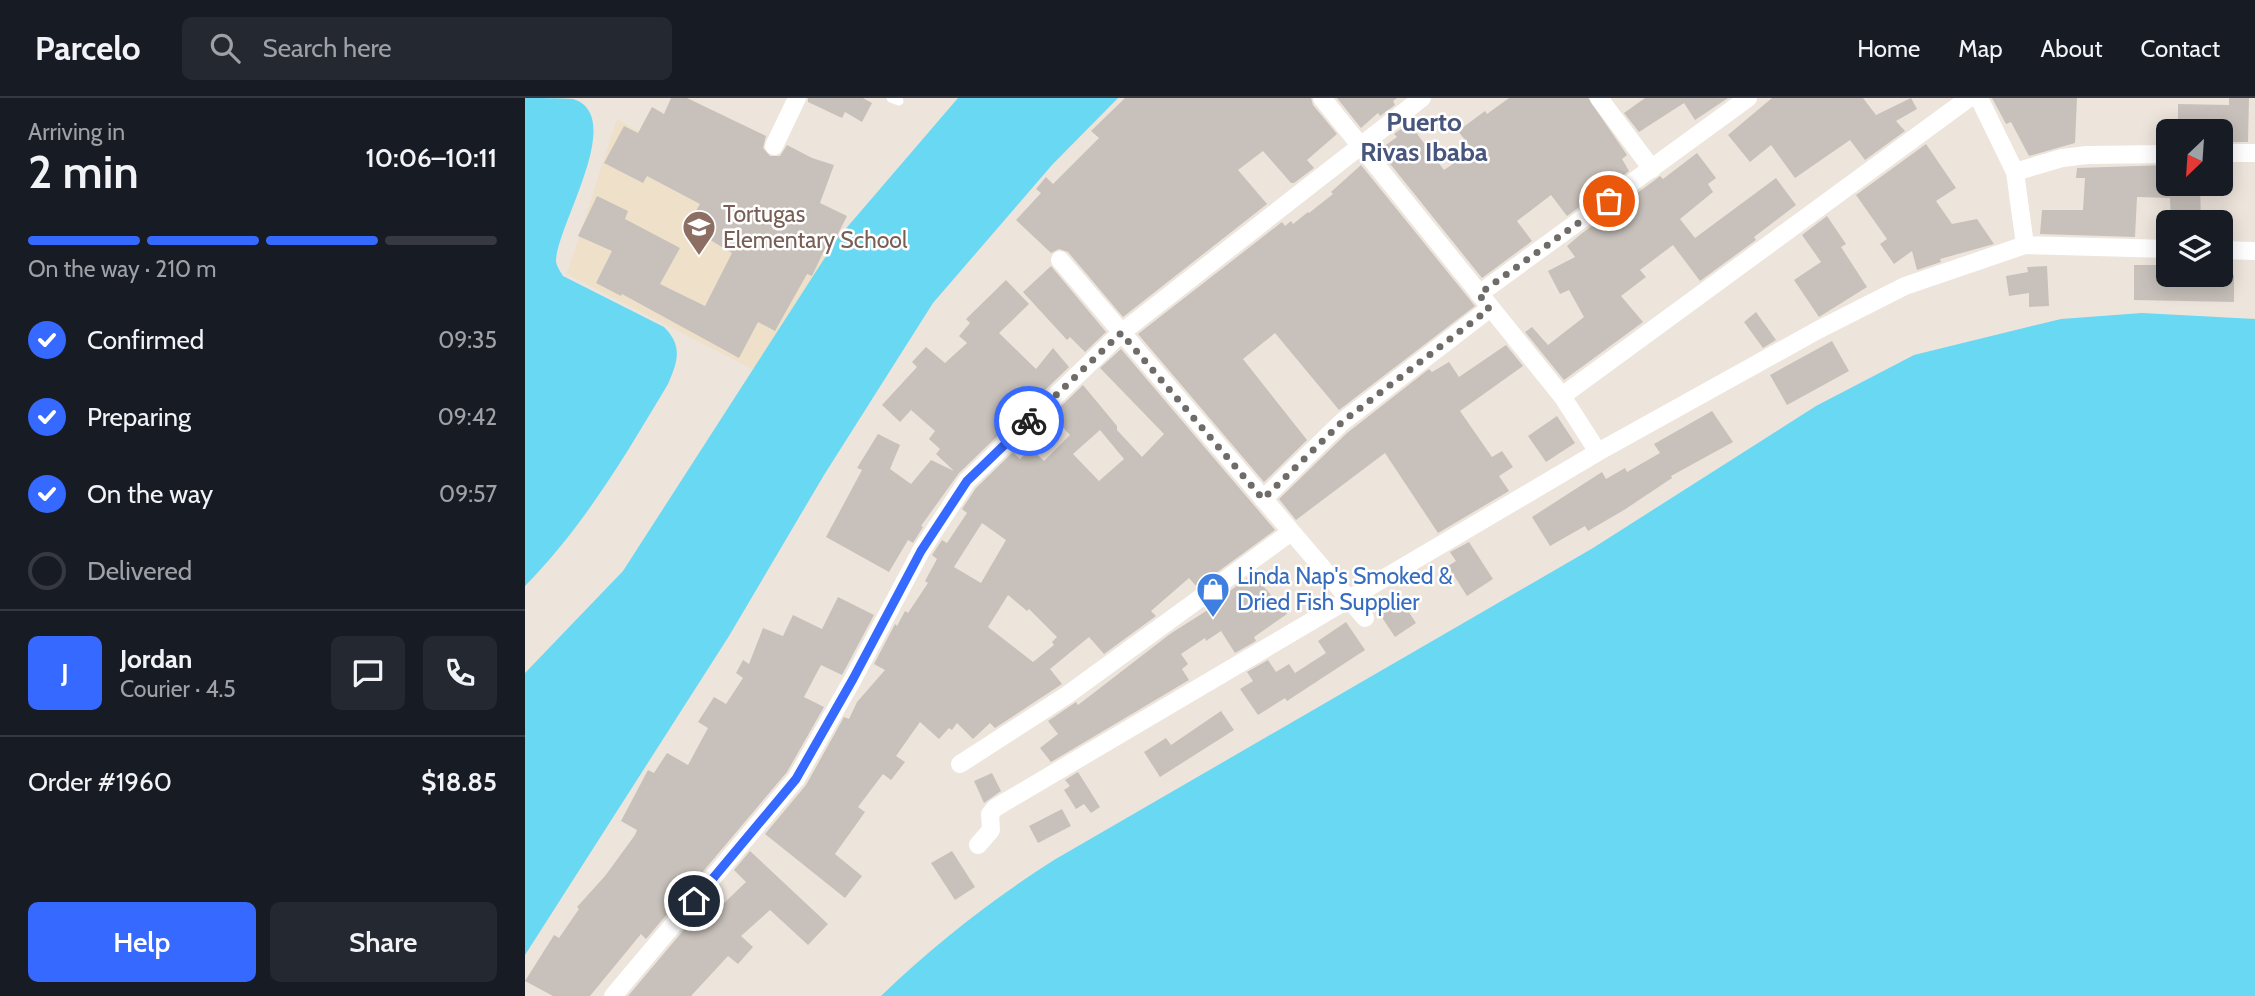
<!DOCTYPE html>
<meta charset="utf-8">
<style>
body{margin:0;font-family:Cabin,sans-serif;background:#242831;color:#f1f3f6;height:100vh;display:flex;flex-direction:column;font-size:26px;white-space:nowrap}
*{box-sizing:border-box;margin:0}
p{font-size:23px;color:#9ea1a6}
.icon{flex:none;width:38px;height:38px;fill:none;stroke:currentColor;stroke-width:2;stroke-linecap:round;stroke-linejoin:round}
.map{position:relative;flex:1;overflow:hidden}
.panel{display:flex;flex-direction:column;background:#171b24;width:525px}
.panel>*{flex:none}
.needle{width:46px;rotate:205deg}
.fabs{position:absolute;left:1631px;top:21px;display:grid;gap:14px}
.fabs a{display:grid;place-items:center;width:77px;height:77px;border-radius:10px;background:#171b24;box-shadow:0 4px 18px #0003;font-size:35px}
.pin{position:absolute;display:grid;place-items:center;width:60px;height:60px;color:#fff;margin:-30px;border:4px solid #fff;border-radius:50%;box-shadow:0 2px 7px #0007}
.courier{position:absolute;display:grid;place-items:center;width:70px;height:70px;margin:-35px;border:5px solid #3669ff;border-radius:50%;background:#fff;color:#222;box-shadow:0 2px 9px #0007}
.summary em{font-style:normal;font-weight:600}
.summary div{display:flex;flex-direction:column-reverse}
.summary{display:flex;align-items:center;justify-content:space-between;height:119px;padding:0 28px}
h1{font-size:46px;font-weight:600;line-height:52px}
.bar{display:grid;grid-template-columns:repeat(4,1fr);gap:10px 7px;align-content:center;height:84px;padding:0 28px}
.bar i{height:9px;border-radius:5px;background:#363941}
.bar .current{background:#3669ff}
.bar p{grid-column:span 4}
.line{display:flex;align-items:center;gap:18px;padding:0 28px;border-top:2px solid #363941}
.line div{flex:1}
.round{display:grid;place-items:center;flex:none;width:74px;height:74px;border-radius:10px;background:#242831}
ol{padding:0 28px;list-style:none}
li{display:flex;align-items:center;gap:21px;height:77px}
li p{margin-inline-start:auto}
li .icon{padding:7px;border-radius:50%;background:#3669ff;color:#fff;stroke-width:4}
li:last-child{color:#9ea1a6}
li i{width:38px;height:38px;border:4px solid #363941;border-radius:50%}
.primary-button{display:flex;gap:14px;margin-top:auto;padding:14px 28px}
.primary-button a{flex:1;height:80px;border-radius:10px;background:#3669ff;color:#fff;font-size:28px;font-weight:600;line-height:80px;text-align:center}
.primary-button a+a{background:#242831;color:#f1f3f6}
header{display:flex;align-items:center;gap:42px;box-sizing:border-box;height:98px;padding:0 35px;background:#171b24;border-bottom:2px solid #363941}
header strong{font-size:33px}
nav{display:flex;gap:38px;margin-inline-start:auto;font-size:24px}
.search{width:490px;height:63px;background:#242831;display:flex;align-items:center;gap:18px;box-sizing:border-box;padding:0 24px;border-radius:10px;color:#9ea1a6;font-size:26px}
main{display:flex;flex:1;min-height:0}
.map>svg:first-child{display:block}
.education{fill:#efe0c9}
.water{fill:#69d8f3}
.building{fill:#c8c1bb;fill-rule:evenodd}
.lines{fill:none;stroke-linecap:round;stroke-linejoin:round}
.lane{stroke:#fff;stroke-width:9}
.street{stroke:#fff;stroke-width:18}
.done{stroke:#6e6b68;stroke-width:7;stroke-dasharray:0 12.6}
.route{stroke:#3669ff;stroke-width:9}
.labels{text-anchor:middle;dominant-baseline:central;stroke-width:5;stroke-linejoin:round;paint-order:stroke}
.education-label{font-size:23px;fill:#785e54;stroke:#fff;text-anchor:start}
.shop-label{font-size:23px;fill:#366cbe;stroke:#fff;text-anchor:start}
.quarter-label{font-size:26px;font-weight:bold;fill:#48557c;stroke:#fff}
</style>
<header>
<strong>Parcelo</strong>
<div class="search"><svg class="icon" aria-label="search" viewBox="0 0 24 24"><circle cx="10" cy="10" r="6"/><path d="M15 15l6 6"/></svg>Search here</div>
<nav><a>Home</a><a>Map</a><a>About</a><a>Contact</a></nav>
</header>
<main>
<section class="panel">
<div class="summary"><div><h1>2 min</h1><p>Arriving in</p></div><em>10:06–10:11</em></div>
<div class="bar"><i class="current"></i><i class="current"></i><i class="current"></i><i></i><p>On the way · 210 m</p></div>
<ol>
<li><svg class="icon" aria-label="check" viewBox="0 0 24 24"><path d="M5 12l5 5 9-10"/></svg>Confirmed<p>09:35</p></li>
<li><svg class="icon" aria-label="check" viewBox="0 0 24 24"><path d="M5 12l5 5 9-10"/></svg>Preparing<p>09:42</p></li>
<li><svg class="icon" aria-label="check" viewBox="0 0 24 24"><path d="M5 12l5 5 9-10"/></svg>On the way<p>09:57</p></li>
<li><i></i>Delivered</li>
</ol>
<div class="line" style="height:126px"><b class="round" style="background:#3669ff;color:#fff">J</b><div><b>Jordan</b><p>Courier · 4.5</p></div><a class="round"><svg class="icon" aria-label="chat" viewBox="0 0 24 24"><path d="M4 5h16v11H9l-5 4z"/></svg></a><a class="round"><svg class="icon" aria-label="phone" viewBox="0 0 24 24"><path d="M5 4h4l2 5-3 2q2 4 5 5l2-3 5 2v4C11 20 4 13 5 4z"/></svg></a></div>
<div class="line" style="height:91px"><div>Order #1960</div><b>$18.85</b></div>
<div class="primary-button"><a>Help</a><a>Share</a></div>
</section>
<div class="map">
<svg width="1730" height="898" viewBox="0 0 1730 898">
<rect width="100%" height="100%" fill="#ede4db"/>
<path class="education" d="M92 21 312 141 229 272 42 176Z"/>
<path class="water" d="M0 0C14 0 35 0 48 1 103 18 30 130 31 164 32 169 35 173 38 178L139 229C158 248 153 263 143 286 100 358 59 428 0 488Z
M433 0H593L527 67 408 205 299 377 204 538 0 857V575L98 473 312 141Z
M1617 215 1730 221V898H356C411 845 465 803 529 762L1068 450 1291 308 1389 257 1536 221Z"/>
<path class="building" d="M146 0H162L241 38 238 50 245 58H255L262 47 287 60 309 67 295 105 322 118 312 138 307 136 287 178 282 176 250 233 233 224 214 260 97 196 96 198 71 185 87 153 53 138 72 98 103 113 100 121 155 150 135 186 180 208 207 155 162 128 175 106 122 78 118 85 79 65 99 28 113 35 127 9 139 16Z
M283 0H338L347 5 337 24 320 14 317 20 283 4Z
M600 0H786L788 7 812 36 782 62 789 70 769 85H766L738 53 713 72 742 106 598 219 543 154 534 151 526 155 491 122 516 95 511 91 521 79 528 86 574 40 566 33Z
M812 0H872L868 3 870 7 855 18 853 15 836 30Z
M984 0H1063L1102 57 1097 61 1104 73 1042 118 1026 97 992 123 1007 143 957 180 854 52 872 39 869 36 884 25 919 72 948 52 933 33 960 13 962 16Z
M1120 0H1203L1170 22 1159 5 1114 34 1099 15Z
M1247 0H1338L1351 17 1386 0 1392 11 1371 23 1380 33 1340 62 1325 42 1270 80 1246 47 1225 64 1203 37Z
M1467 0H1552L1550 45 1504 58 1486 24 1481 26Z
M1704 0H1724L1723 44H1696V33H1653V6L1704 7Z
M1401 46 1431 90 1411 103 1427 126 1452 121 1469 146 1415 161 1416 164 1392 172 1387 153 1369 166 1355 146 1362 141 1331 97Z
M1172 55 1191 80 1183 86 1188 94 1155 121 1170 140 1251 80 1271 107 1229 139 1231 142 1175 183 1148 147 1115 172 1121 179 1096 198 1118 224 1039 282 1000 234 1007 229 1023 247 1059 219 1044 192 1035 196 1023 173 1050 159 1042 148 1056 136 1130 82 1135 78 1138 81Z
M836 67 950 208 814 312 750 235 718 261 782 342 739 384 613 236 757 124 760 128 766 123 768 126 783 114 784 115 808 96 806 94Z
M1643 67V86H1675L1676 124H1646L1645 100 1612 99 1610 139 1515 136 1517 112H1558L1560 80H1551L1552 70Z
M1302 118 1321 146 1316 149 1342 189 1294 219 1269 182 1296 164 1277 137Z
M1609 167H1643V177H1709V204L1609 202Z
M526 168 581 234 560 254 545 239 542 242 498 194Z
M1522 168 1524 208 1504 209V195L1484 198 1481 178 1503 174 1502 169Z
M481 182 504 206 474 235 511 271 528 250 544 269 434 375 396 428 398 429 388 445 383 442 364 474 301 439 337 372 332 370 353 336 375 347 365 371 386 386 406 362 429 373 411 356 415 351 404 341 410 333 386 312 375 324 357 307 392 269 387 264 401 249 420 265 442 245 434 238 445 225 441 221Z
M1231 214 1251 242 1238 250 1219 224Z
M1307 243 1324 273 1262 307 1245 277Z
M981 247 998 268 935 313 967 359 977 353 988 369 974 378 984 393 913 435 860 355 771 422 754 401 822 335 904 271 907 274 924 264 934 279Z
M596 251 750 432 672 489 664 480 626 513 631 518 579 556 564 539 525 571 537 586 470 630 465 625 448 641 432 625 427 632 424 630 414 641 395 624 371 658 380 664 366 682 358 676 333 709 340 714 310 756 337 778 320 800 240 736 281 687 319 619 324 621 332 604 360 572 349 566 370 526 372 528 380 513 383 515 403 485 400 483 412 461 407 457 417 442 422 445 442 415 437 411 451 390 488 354 495 361 506 350 519 363 545 337 527 317 558 287 592 328V332L617 359 639 336 575 270ZM575 332 599 361 574 383 548 356ZM457 425 481 442 456 485 429 469ZM483 497 502 513 504 511 532 539 527 544 529 547 508 564 463 529Z
M1187 313 1208 344 1146 378 1147 380 1099 412 1063 433 1060 428 1025 448 1007 419 1077 374 1081 381 1100 370 1102 374 1135 355 1129 346Z
M1032 318 1050 345 1021 364 1003 338Z
M944 444 968 481 942 498 923 468 931 463 925 454Z
M728 476 762 516 729 539 731 543 710 555 696 533 681 543 680 540 656 556 663 566 657 571 664 582 526 664 515 650 533 636 523 623 551 604 553 607 645 536 689 508 687 506Z
M313 499 349 517 317 577 296 567 279 599 299 609 262 674 121 841 116 836 65 898H28L0 883 29 837 34 840 54 811 52 809 80 778 110 737 112 732 96 723 123 672 129 675 142 655 163 667 183 630 173 624 189 599 201 606 218 580 211 575 218 562 224 566 238 530 258 538 268 517 297 531Z
M874 499 891 525 870 539 852 512Z
M821 524 840 552 762 603 760 600 733 617 715 591 728 583 722 574 743 562 751 574 764 566 770 575 801 555 793 543Z
M696 613 709 632 635 679 619 654 641 640 646 647Z
M553 674 575 709 566 715 559 706 551 711 539 692 545 688 540 682Z
M467 675 476 693 459 705 449 683Z
M537 711 546 728 513 745 504 728Z
M225 753 303 826 283 847 245 812 216 838 228 849 213 866 203 858 166 898H103L184 802 194 810 221 784 209 772Z
M427 753 450 789 430 802 406 765Z"/>
<g class="lines">
<path class="lane" d="M366 0 374 3"/>
<path class="street" d="M797 0 1037 298 1073 354
M1074 0 1127 71
M1454 0 1490 74 1500 147
M249 48 272 0
M1696 55H1730
M1490 74 1537 60 1562 57 1643 56
M1696 152 1730 153
M535 162 840 520
M954 196 1223 0
M1037 298 1444 0
M738 401 817 324 964 211
M435 666 542 597 766 434
M453 747 466 732 465 716 470 710 1073 354 1293 232 1380 188 1500 147 1643 151
M88 898 271 681 328 581 396 453 442 383 596 235 897 0"/>
</g>
<g class="lines">
<path class="done" d="M504 323 596 235 738 401 817 324 964 211 954 196 1084 103"/>
<path class="route" d="M169 803 271 681 328 581 396 453 442 383 504 323"/>
</g>
<defs>
<symbol id="school-pin" viewBox="-11 -11 22 30"><path d="M0 17L-7.5 6A9.5 9.5 0 1 1 7.5 6Z" fill="#8d6e63" stroke="#fff"/><path d="M0-5L7-2L0 1L-7-2ZM-4 1L0 2.5L4 1V4Q0 6-4 4Z" fill="#fff"/></symbol>
<symbol id="shop-pin" viewBox="-11 -11 22 30"><path d="M0 17L-7.5 6A9.5 9.5 0 1 1 7.5 6Z" fill="#3f7fe0" stroke="#fff"/><path d="M-5-2.5h2.3a2.7 3.5 0 0 1 5.4 0H5L5.5 6h-11ZM-1.5-2.5h3a1.5 2.3 0 0 0-3 0Z" fill="#fff"/></symbol>
</defs>
<g fill-rule="evenodd">
<use href="#school-pin" x="155" y="110" width="38" height="52"/>
<use href="#shop-pin" x="669" y="472" width="38" height="52"/>
</g>
<g class="labels">
<g class="education-label">
<text x="198" y="116">Tortugas<tspan x="198" dy="26">Elementary School</tspan></text>
</g>
<g class="shop-label">
<text x="712" y="478">Linda Nap's Smoked &amp;<tspan x="712" dy="26">Dried Fish Supplier</tspan></text>
</g>
<g class="quarter-label">
<text x="899" y="24">Puerto<tspan x="899" dy="30">Rivas Ibaba</tspan></text>
</g>
</g>
</svg>
<div class="fabs">
<a><svg class="needle" viewBox="-14 -14 28 28"><path d="M0-13l5 13h-10z" fill="#e53935"/><path d="M0 13l5-13h-10z" fill="#9ea1a6"/></svg></a>
<a><svg class="icon" aria-label="layers" viewBox="0 0 24 24"><path d="M12 4l9 5-9 5-9-5zM3 14l9 5 9-5"/></svg></a>
</div>
<div class="pin" style="left:1084px;top:103px;background:#ea580c"><svg class="icon" aria-label="bag" viewBox="0 0 24 24"><path d="M5 8h14l-1 12H6zM9 8a3 3 0 0 1 6 0"/></svg></div>
<div class="pin" style="left:169px;top:803px;background:#1f2937"><svg class="icon" aria-label="home" viewBox="0 0 24 24"><path d="M3 11l9-7 9 7M6 9v11h12V9"/></svg></div>
<div class="courier" style="left:504px;top:323px"><svg class="icon" aria-label="bike" viewBox="0 0 24 24"><circle cx="6" cy="16" r="4"/><circle cx="18" cy="16" r="4"/><path d="M6 16l4-8h5l3 8M10 8l3 8H6M13 5h3"/></svg></div>
</div>
</main>
